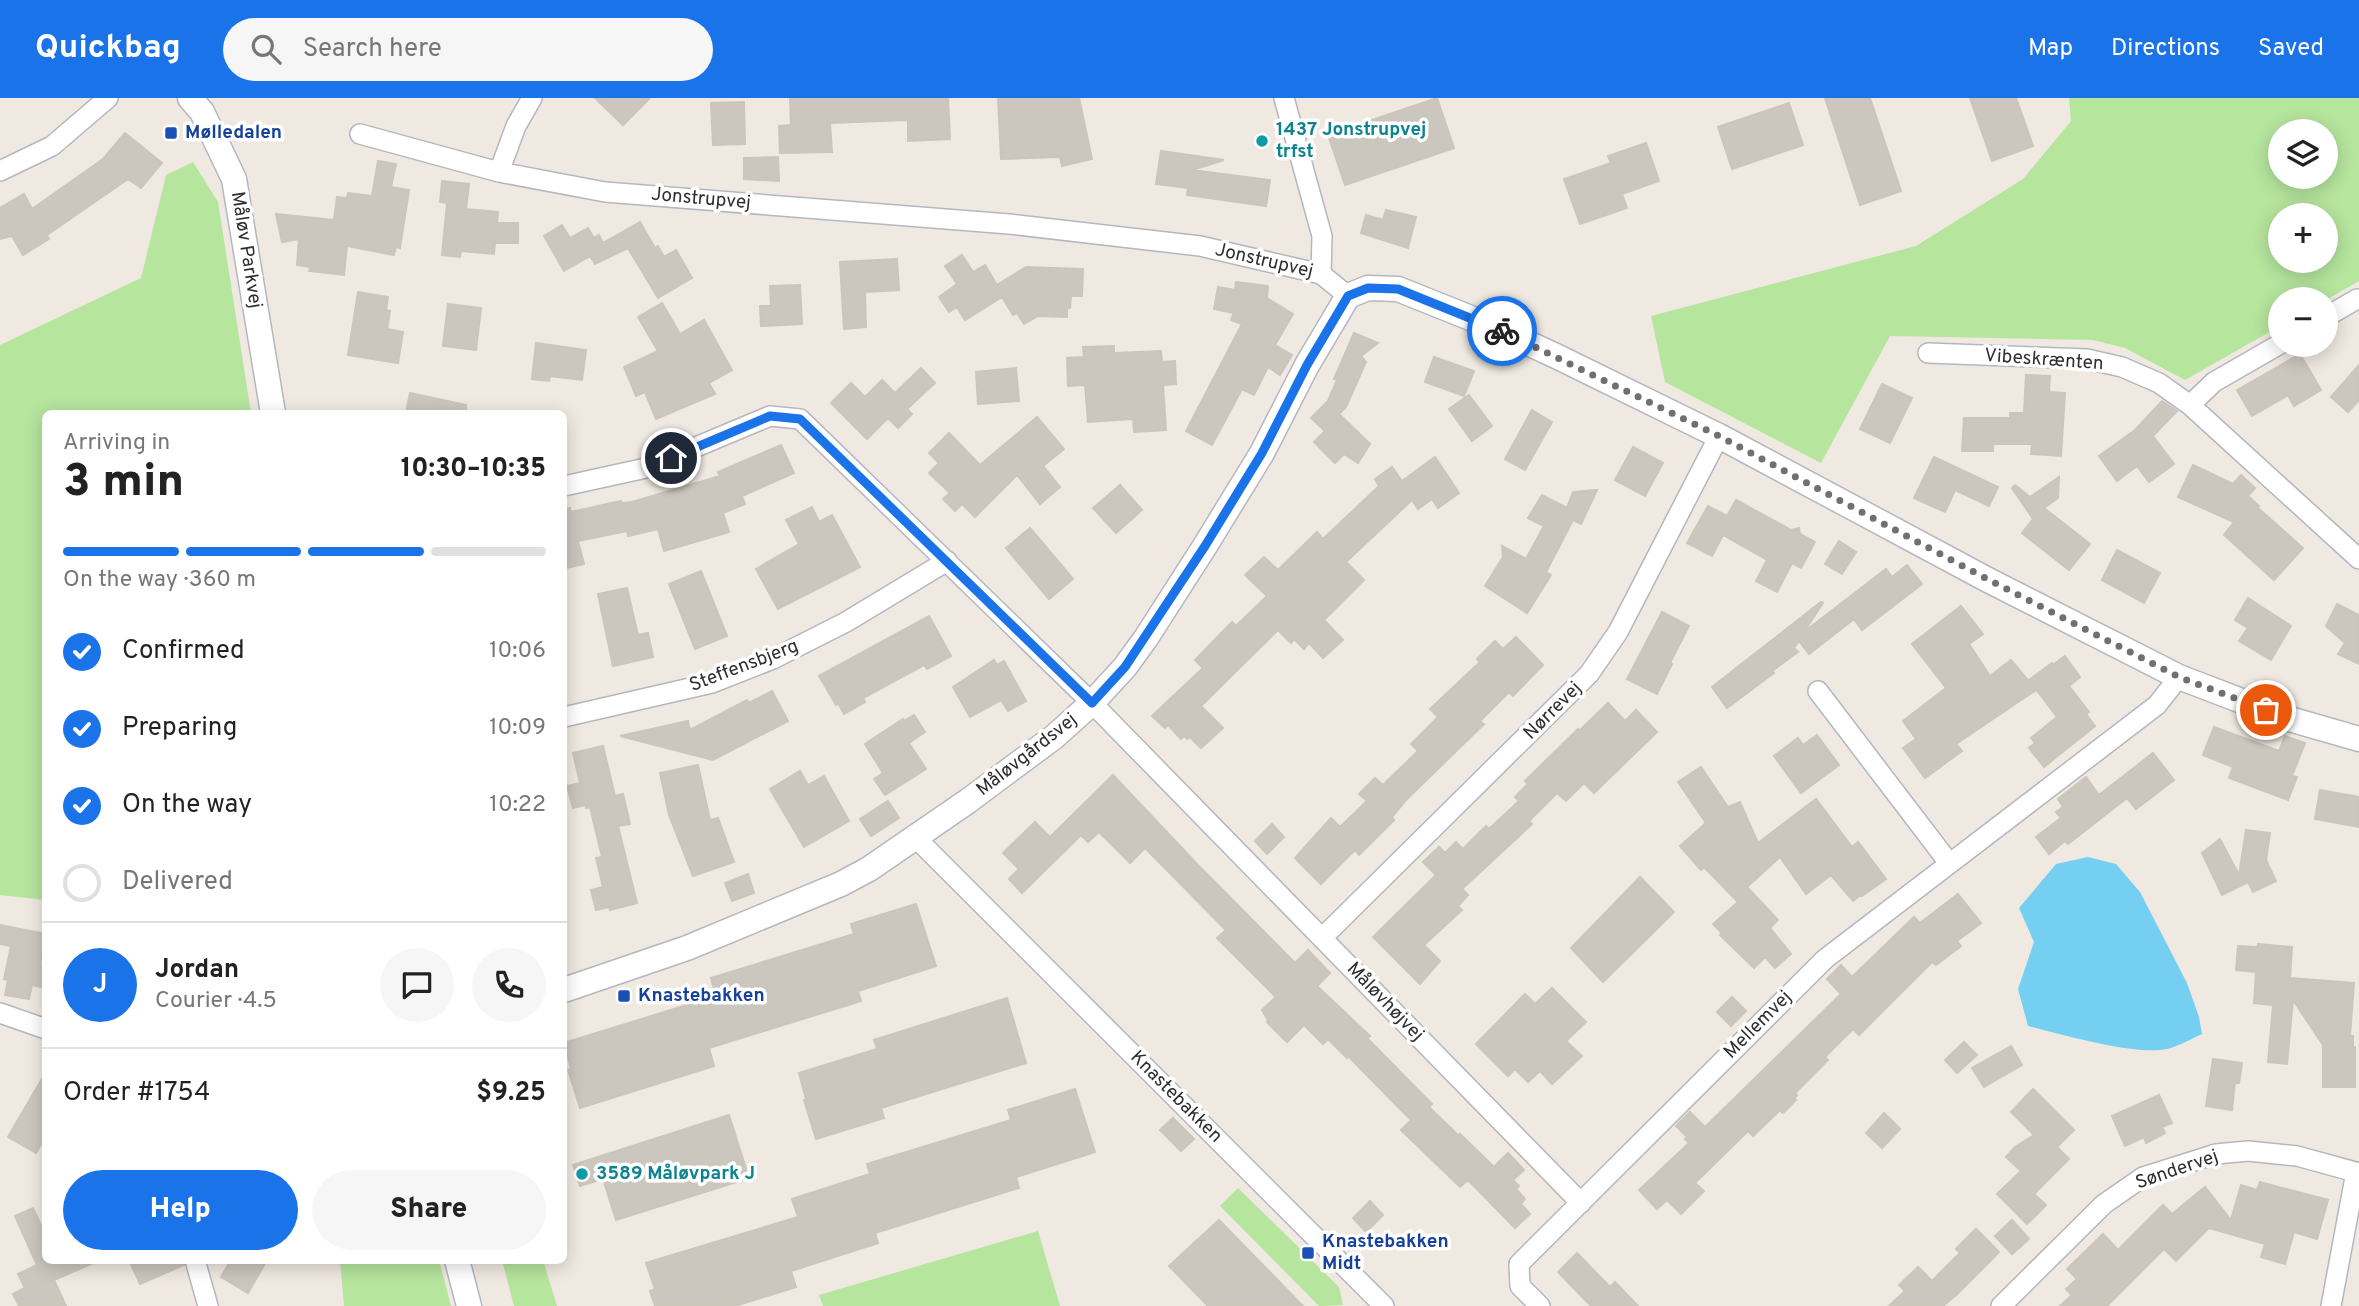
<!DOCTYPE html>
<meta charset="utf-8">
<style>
body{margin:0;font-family:Overpass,sans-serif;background:#f6f6f6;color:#222;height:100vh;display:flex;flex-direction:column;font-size:26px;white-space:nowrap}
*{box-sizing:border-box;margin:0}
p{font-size:23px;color:#767676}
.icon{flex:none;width:38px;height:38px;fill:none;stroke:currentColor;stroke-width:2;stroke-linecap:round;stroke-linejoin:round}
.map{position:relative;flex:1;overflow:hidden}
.side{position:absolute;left:42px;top:312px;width:525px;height:854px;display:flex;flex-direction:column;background:#fff;border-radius:10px;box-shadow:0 4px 18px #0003}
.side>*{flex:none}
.tools{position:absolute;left:2268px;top:21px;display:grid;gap:14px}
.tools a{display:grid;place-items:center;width:70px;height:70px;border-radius:50%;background:#fff;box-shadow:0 4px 18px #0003;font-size:35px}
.pin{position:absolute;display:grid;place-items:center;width:60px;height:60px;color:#fff;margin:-30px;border:4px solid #fff;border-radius:50%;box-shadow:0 2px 7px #0007}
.courier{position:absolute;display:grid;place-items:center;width:70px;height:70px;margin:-35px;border:5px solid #1a73e8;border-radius:50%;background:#fff;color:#222;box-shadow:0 2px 9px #0007}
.summary em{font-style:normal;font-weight:800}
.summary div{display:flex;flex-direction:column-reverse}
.summary{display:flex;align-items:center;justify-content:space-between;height:119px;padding:0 21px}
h1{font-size:46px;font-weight:800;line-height:52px}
.bar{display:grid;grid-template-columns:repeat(4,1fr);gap:10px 7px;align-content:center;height:84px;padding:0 21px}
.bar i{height:9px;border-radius:5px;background:#e0e0e0}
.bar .selected{background:#1a73e8}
.bar p{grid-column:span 4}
.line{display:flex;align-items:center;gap:18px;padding:0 21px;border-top:2px solid #e0e0e0}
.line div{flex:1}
.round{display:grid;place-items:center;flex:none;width:74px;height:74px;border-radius:37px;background:#f6f6f6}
ol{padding:0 21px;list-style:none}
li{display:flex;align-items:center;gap:21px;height:77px}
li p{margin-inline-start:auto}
li .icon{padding:7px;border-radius:50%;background:#1a73e8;color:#fff;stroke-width:4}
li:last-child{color:#767676}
li i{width:38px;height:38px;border:4px solid #e0e0e0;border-radius:50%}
.primary-button{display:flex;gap:14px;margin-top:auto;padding:14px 21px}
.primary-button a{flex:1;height:80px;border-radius:42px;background:#1a73e8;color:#fff;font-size:28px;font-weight:800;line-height:80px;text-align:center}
.primary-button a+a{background:#f6f6f6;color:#222}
header{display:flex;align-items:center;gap:42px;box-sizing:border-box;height:98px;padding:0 35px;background:#1a73e8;color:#fff}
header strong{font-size:33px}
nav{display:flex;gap:38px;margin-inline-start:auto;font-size:24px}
.search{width:490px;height:63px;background:#f6f6f6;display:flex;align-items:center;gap:18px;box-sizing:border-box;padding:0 24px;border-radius:38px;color:#767676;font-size:26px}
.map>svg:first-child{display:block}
.green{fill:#b6e59e;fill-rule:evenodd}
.water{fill:#75cff0}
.building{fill:#cbc7bf;stroke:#cbc5ba;stroke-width:2}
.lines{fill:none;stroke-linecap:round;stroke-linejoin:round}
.minor-casing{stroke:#b4b7c1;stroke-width:22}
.tertiary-casing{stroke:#b4b7c1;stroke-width:27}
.minor{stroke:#fff;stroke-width:19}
.tertiary{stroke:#fff;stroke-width:24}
.done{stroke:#726f6d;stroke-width:7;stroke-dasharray:0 12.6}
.route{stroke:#1a73e8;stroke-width:9}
.transit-dot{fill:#1a4fb4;stroke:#fff;stroke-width:2.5}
.culture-dot{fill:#0f9aa8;stroke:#fff;stroke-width:2.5}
.labels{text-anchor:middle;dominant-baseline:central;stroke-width:7;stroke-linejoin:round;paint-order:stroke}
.culture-label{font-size:19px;font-weight:bold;fill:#0d838f;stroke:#fff;text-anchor:start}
.transit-label{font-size:19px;font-weight:bold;fill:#164399;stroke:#fff;text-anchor:start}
.street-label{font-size:19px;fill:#2e2e2e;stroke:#fff}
</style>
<header>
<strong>Quickbag</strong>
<div class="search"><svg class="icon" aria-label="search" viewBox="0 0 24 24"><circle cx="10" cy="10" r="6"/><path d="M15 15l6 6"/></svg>Search here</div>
<nav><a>Map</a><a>Directions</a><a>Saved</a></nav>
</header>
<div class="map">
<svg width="2359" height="1208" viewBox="0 0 2359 1208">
<rect width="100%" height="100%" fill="#efe9e1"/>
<path class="green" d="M2069 0H2359V183L2326 202 2280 201V228L2185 282 2125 250 2093 242 1890 238 1821 365 1665 284 1651 218 1916 148 2023 81 2071 23ZM2280 33H2326V79H2280ZM2280 117H2326V163H2280Z
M193 64 218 104 251 315H46L45 802 0 797V247L141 180 166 77Z
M1238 1090 1339 1189 1343 1207 1319 1208 1220 1108Z
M1038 1133 1060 1208H823L819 1197Z
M340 1162H439L451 1208H344Z
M502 1162H543L557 1208H514Z"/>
<path class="water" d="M2088 759 2116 766 2140 794 2187 885 2199 919 2202 936C2191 941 2179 948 2167 951 2135 958 2061 936 2028 928L2018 891 2034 844 2019 810 2056 766Z"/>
<path class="building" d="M595 0H650L623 27Z
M790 0H948L950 41 908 43V22L830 25 832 54 780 55 779 28 791 27Z
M998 0H1079L1092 61 1062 68 1060 59 1001 61Z
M1437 0 1454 50 1345 87 1328 37Z
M1825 0H1870L1901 93 1860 107Z
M1970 0H2016L2033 48 1992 63Z
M744 4 745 46 713 47 711 5Z
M1789 5 1803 47 1732 71 1718 29Z
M125 35 162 65 141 90 128 81 47 137 49 141 23 157 12 138 0 141V110L24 96 32 111 103 61Z
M1646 45 1659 83 1622 96 1627 110 1580 126 1564 81 1611 65 1608 58Z
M1161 53 1224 62 1192 72 1270 82 1266 108 1187 97 1188 90 1156 86Z
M778 59 779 83 744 81V60Z
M378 63 396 66 391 89 409 92 400 150 396 149 394 157 347 148 344 177 309 173 310 169 297 167 299 141 282 144 276 116 334 122 337 99 347 100 348 95 372 98Z
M442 83 469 86 466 111 498 114 497 125H518V145H495L494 156 461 153 460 159 442 157 447 105 440 104Z
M1386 112 1416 119 1408 150 1361 135 1366 117 1383 122Z
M640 124 655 150 658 148 664 159 676 152 692 180 658 200 628 150 595 166 590 158 564 173 544 138 562 127 570 140 588 130 594 140 599 137 603 145Z
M962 157 973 174 985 167 997 187 1026 169 1083 171 1082 198H1071L1070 210H1067V219L1038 218 1024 226 1017 215 1013 217 1002 199 965 222 957 209 949 214 939 199 957 186 945 168Z
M897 161 899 192 865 194 866 229 844 231 840 164Z
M1236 184 1268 188 1267 200 1293 216 1275 247 1292 257 1280 277 1268 269 1254 297 1242 291 1212 347 1186 333 1242 226 1231 222 1234 215 1214 211 1218 189 1235 192Z
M800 187 802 226 761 228 760 208H771L770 188Z
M358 194 388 199 386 212 390 213 387 231 403 234 398 265 348 257Z
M662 205 680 236 704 222 732 272 709 285 715 296 656 321 645 294 636 298 624 269 658 253 638 219Z
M448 206 481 210 476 252 443 248Z
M1354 235 1378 245 1361 258 1366 264 1346 309 1339 316 1370 346 1358 365 1344 356 1335 365 1314 344 1325 333 1311 320 1328 303 1337 282 1334 281Z
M536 245 586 252 582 282 550 278 549 283 532 281Z
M1114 248V255L1161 253 1162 264 1175 263 1176 286 1163 287 1166 332 1134 334 1133 321 1088 324 1085 287 1068 288 1067 260 1084 259 1083 249Z
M2300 256 2321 292 2294 308 2288 297 2252 318 2237 292Z
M1434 259 1474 273 1464 298 1425 284Z
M2359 267V302L2348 314 2331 299Z
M921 270 935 285 907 311 912 316 898 330 888 320 867 341 831 305 851 285 865 299 882 282 895 295Z
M1016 270 1019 303 978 306 976 274Z
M2026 277 2050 278 2049 294 2065 295 2061 358 2031 356 2032 346H1993V353H1962L1964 320H2010V315H2024Z
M1882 286 1912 300 1890 345 1860 331Z
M410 295 466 307V315H406Z
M1469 297 1492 328 1472 343 1449 311Z
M2162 303 2177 313 2153 338 2174 366 2149 384 2137 368 2117 383 2099 358 2135 332Z
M1532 312 1552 324 1525 372 1505 361Z
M1037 319 1064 351 1043 368 1060 389 1040 406 1017 377 975 419 962 406 955 413 943 401 950 395 929 375 939 365 929 355 949 335 980 367Z
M781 347 794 375 742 398 745 406 723 415 729 434 664 453 658 431 628 438 627 433 578 443 584 466 566 470 564 458V411L570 410 571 414 621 403 622 405 632 404 720 378 718 374Z
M1633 349 1663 365 1645 398 1615 382Z
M1435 359 1459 395 1438 410 1432 401 1418 411 1412 402 1346 464 1364 482 1324 522 1343 542 1323 560 1309 545 1304 551 1294 541 1291 545 1278 532 1201 608 1223 630 1201 650 1190 639 1187 641 1184 638 1181 641 1168 627 1165 630 1152 618 1203 570 1195 562 1232 524 1236 528 1267 498 1245 477 1264 459 1278 472 1317 434 1323 441 1379 388 1375 381 1392 369 1402 383Z
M1934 359 1998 389 1989 408 1955 392 1945 414 1914 400Z
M2193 367 2233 386 2241 377 2255 390 2248 398 2259 408 2258 410 2303 450 2274 482 2224 437 2234 424 2178 399Z
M2059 379 2058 400 2044 410 2090 446 2069 472 2022 435 2033 421 2012 390 2015 387 2030 399Z
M1120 387 1142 412 1116 435 1093 410Z
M1597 392 1581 426 1573 422 1546 474 1551 477 1527 515 1485 488 1503 459 1502 448 1526 461 1544 428 1528 420 1542 397 1567 410 1573 394Z
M1736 402 1791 432 1799 430 1800 436 1815 444 1801 470 1792 465 1777 494 1756 483 1767 462 1723 437 1712 458 1687 445 1708 408 1727 418Z
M812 409 819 424 832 417 860 469 778 511 756 471 799 446 786 422Z
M1030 430 1073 481 1049 501 1006 450Z
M1839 443 1856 454 1842 476 1825 466Z
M2117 452 2160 475 2144 505 2102 482Z
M1907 467 1922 486 1862 532 1854 521 1809 556 1799 543 1794 550 1798 554 1772 573 1774 575 1727 610 1712 589 1821 504 1823 505 1804 534 1886 471 1892 479Z
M701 473 727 538 695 551 669 486Z
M627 490 638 537 648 535 653 559 613 568 598 496Z
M2248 500 2291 528 2271 562 2239 543 2248 530 2235 522Z
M2337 506 2359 517V566L2338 556 2345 545 2326 528Z
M1961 508 1983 536 1969 546 1990 578 2011 562 2036 592 1956 646 1962 653 1925 680 1903 650 1916 641 1903 623 1946 590 1912 546Z
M1662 514 1689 528 1670 565 1672 566 1657 596 1627 581Z
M929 518 951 558 927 571 924 567 863 600 865 604 844 616 838 605 836 607 819 578Z
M1516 539 1543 567 1513 598 1509 594 1480 623 1484 626 1406 702 1392 719 1394 722 1359 757 1355 752 1321 786 1295 760 1331 720 1340 729 1367 703 1359 696 1375 680 1383 687 1418 653 1411 646 1438 619 1430 611 1480 564 1477 561 1495 543 1503 551Z
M2065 558 2080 579 2069 588 2089 614 2086 616 2095 628 2044 669 2029 650 2035 645 2031 640 2057 619 2029 582 2052 565 2053 567Z
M994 562 997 567 1004 563 1026 603 1008 613 1001 602 970 619 953 589Z
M772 593 788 623 713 662 620 638 688 623 690 632 747 602 749 605Z
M1608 605 1625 623 1636 612 1657 634 1594 695 1584 685 1566 703 1557 695 1529 723 1532 726 1462 791 1468 797 1458 808 1462 812 1424 847 1440 863 1420 886 1373 839 1436 777 1423 764 1439 749 1445 755 1456 744 1463 751 1486 728 1489 731 1519 703 1515 699 1528 686 1525 683 1578 631 1579 633Z
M914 617 925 634 909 645 926 671 885 697 874 681 883 675 865 646 903 621 904 623Z
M2214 629 2279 653 2285 638 2305 645 2292 678 2297 679 2288 702 2229 680 2233 669 2203 657Z
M1817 637 1839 667 1801 695 1774 658 1798 640 1803 647Z
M603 648 615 698 623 696 630 726 618 728 637 805 610 812 609 809 596 812 591 792 603 789 596 760 602 759 590 709 586 710 585 707 573 710 567 688 580 685 573 655Z
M2153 655 2174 682 2136 711 2127 700 2068 746 2065 743 2049 756 2036 739 2061 720 2056 714 2063 709 2058 701 2086 679 2099 697Z
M698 667 710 722 718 720 734 764 693 778 669 717 660 675Z
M1701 669 1728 709 1740 704 1758 745 1816 701 1852 749 1858 744 1886 781 1862 798 1861 797 1853 803 1831 777 1806 796 1780 759 1747 789 1778 822 1770 830 1791 856 1775 870 1765 859 1754 870 1720 837 1722 835 1713 826 1738 804 1704 769 1701 772 1680 748 1706 725 1678 684Z
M800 673 808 687 824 678 849 723 804 749 770 691Z
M1113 677 1197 766 1295 865 1308 852 1330 875 1317 888 1370 938 1367 940 1432 1006 1429 1009 1459 1038 1460 1036 1494 1069 1508 1055 1524 1072 1513 1082 1519 1088 1516 1091 1525 1101 1521 1106 1530 1116 1515 1130 1468 1082 1460 1089 1401 1032 1411 1022 1348 958 1347 960 1328 941 1323 946 1304 927 1287 944 1267 924 1268 922 1262 912 1276 899 1217 840 1226 832 1145 750 1130 765 1099 734 1088 744 1081 737 1022 795 1009 781 1019 771 1003 755 1035 724 1050 739Z
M2320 692 2359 699V729L2315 721Z
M888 703 899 720 871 738 860 721Z
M1272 726 1284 739 1267 756 1255 743Z
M2246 732 2270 735 2266 762 2276 783 2253 794 2248 784 2222 797 2202 755 2220 741 2239 777Z
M748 776 754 795 732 803 725 785Z
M1640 779 1674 814 1603 884 1571 850Z
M1958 796 1981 825 1957 843 1961 848 1936 867 1932 864 1859 937 1853 931 1825 959 1828 962 1795 995 1797 997 1794 1001 1796 1002 1783 1015 1780 1012 1753 1038 1748 1033 1695 1085 1704 1093 1681 1116 1667 1102 1657 1111 1639 1092 1689 1045 1685 1041 1687 1039 1676 1028 1690 1014 1705 1029 1841 896 1827 881 1841 867 1852 879 1914 819 1920 825Z
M916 806 936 868 858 893 861 903 709 950 714 968 580 1010 568 972 571 971 564 945 716 898 711 880 854 836 851 826Z
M0 827 46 836 40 867 46 868V890L32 887 29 901 5 897 8 882 4 881 11 848 0 846Z
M2258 846 2292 849 2290 880 2354 885 2350 938H2353V949H2355V989H2323V947L2293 902 2287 966 2268 964 2273 907 2254 905 2256 874 2236 872 2238 848 2258 849Z
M1552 890 1586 924 1566 943 1582 958 1552 986 1540 973 1528 984 1515 971 1508 978 1476 946 1525 896 1535 906Z
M1732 899 1746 913 1731 928 1717 914Z
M1007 900 1026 965 881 1010 884 1020 816 1041 804 1002 806 1001 799 975 877 951 874 942Z
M1964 944 1977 957 1957 975 1945 962Z
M2011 948 2022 967 1984 989 1972 970Z
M2213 961 2242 965 2239 985H2235L2232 1012 2206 1008Z
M46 974V1038L36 1055 8 1039Z
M1075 991 1095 1054 1016 1079 1019 1090 875 1135 878 1145 791 1173 796 1189 735 1208H655L650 1193 655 1191 646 1165 798 1119 792 1101 870 1076 867 1066 1011 1022 1008 1012Z
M2033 991 2074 1032 2057 1049 2069 1061 2034 1096 2046 1107 2027 1126 1997 1096 2021 1073 2006 1059 2015 1049 2034 1037 2011 1014Z
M2159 997 2172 1025 2162 1029 2165 1035 2146 1045 2144 1039 2125 1048 2112 1018Z
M1884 1015 1900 1031 1882 1050 1866 1035Z
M729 1017 749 1080 616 1122 603 1081 580 1088 573 1067Z
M1173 1020 1194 1041 1181 1053 1160 1032Z
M2260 1084 2328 1102 2317 1141 2294 1134 2285 1166 2261 1159 2265 1146 2209 1130 2176 1163 2164 1151 2107 1208H2060L2072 1197 2066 1191 2077 1181 2067 1171 2103 1136 2118 1152 2163 1107 2172 1116 2205 1089 2231 1122 2241 1087 2257 1092Z
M1370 1103 1383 1117 1366 1134 1353 1120Z
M33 1110 46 1138V1162H100L54 1182 66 1208H19L13 1196 25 1190 18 1176 37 1167 15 1118Z
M1219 1122 1303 1208H1208L1169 1168Z
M2012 1122 2029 1141 2012 1156 1995 1138Z
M1976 1131 1999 1154 1956 1197 1943 1208H1889L1905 1193 1899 1187 1918 1169 1932 1183 1960 1155 1956 1151Z
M1577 1155 1610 1189 1615 1184 1638 1208H1591L1558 1174Z
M129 1162H183L184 1167 140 1186Z
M231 1162H267L248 1195 221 1179Z"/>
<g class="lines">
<defs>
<path id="minor" d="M1284 0 1322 138 1321 176
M360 36 499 74 605 94 1009 126 1200 148 1321 176 1348 198
M0 73 52 48 108 0
M499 74 516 28 532 0
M2326 219 2357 201
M1928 255 2087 261 2122 269 2159 285 2190 307 2359 461
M2190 307 2214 284 2280 246
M564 388 646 370 770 318 800 321 1092 605 1581 1105
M1818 593 1949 765
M564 619 712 585 773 561 846 524 947 463
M915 739 1384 1208
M1323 839 1589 576 1618 534 1719 338
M0 915 46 931
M195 1162 208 1208
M1540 1208 1520 1188 1519 1166 1825 861 2157 607 2179 579
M2001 1208 2104 1106 2143 1079 2216 1056 2248 1053 2297 1058 2359 1075
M2331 1208 2356 1074"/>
<path id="tertiary" d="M190 0 202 14 234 81 273 315
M564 892 687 850 841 786 869 771 968 703 1054 639 1092 605 1125 569 1146 540 1205 448 1262 355 1307 267 1348 198 1368 190 1398 191 1498 231 1558 259 1719 338 1988 482 2179 579 2286 620 2359 641
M457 1162 469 1208"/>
</defs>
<use href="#minor" class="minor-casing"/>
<use href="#tertiary" class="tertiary-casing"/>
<use href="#minor" class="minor"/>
<use href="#tertiary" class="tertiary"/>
</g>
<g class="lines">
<path class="done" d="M1502 233 1719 338 1989 482 2179 579 2266 612"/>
<path class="route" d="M671 360 770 318 800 321 1092 605 1125 569 1205 448 1262 355 1307 267 1348 198 1368 190 1398 191 1502 233"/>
</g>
<g class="transit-dot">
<rect x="164" y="28" width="14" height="14" rx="3.5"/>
<rect x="617" y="891" width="14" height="14" rx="3.5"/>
<rect x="1301" y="1148" width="14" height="14" rx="3.5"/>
</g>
<g class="culture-dot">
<circle cx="1262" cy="43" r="7"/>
<circle cx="582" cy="1076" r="7"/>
</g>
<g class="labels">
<g class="culture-label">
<text x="1276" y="32">1437 Jonstrupvej<tspan x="1276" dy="22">trfst</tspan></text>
<text x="596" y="1076">3589 Måløvpark J</text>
</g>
<g class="transit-label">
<text x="185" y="35">Mølledalen</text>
<text x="638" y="898">Knastebakken</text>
<text x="1322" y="1144">Knastebakken<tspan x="1322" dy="22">Midt</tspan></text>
</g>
<g class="street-label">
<text transform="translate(701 101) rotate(5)">Jonstrupvej</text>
<text transform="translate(246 152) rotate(81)">Måløv Parkvej</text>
<text transform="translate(1264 163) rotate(13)">Jonstrupvej</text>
<text transform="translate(2044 262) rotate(4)">Vibeskrænten</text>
<text transform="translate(744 568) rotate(-21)">Steffensbjerg</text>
<text transform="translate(1553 613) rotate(-45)">Nørrevej</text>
<text transform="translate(1027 657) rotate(-38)">Måløvgårdsvej</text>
<text transform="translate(1385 904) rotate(46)">Måløvhøjvej</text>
<text transform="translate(1758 927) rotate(-45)">Mellemvej</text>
<text transform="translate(1176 999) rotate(45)">Knastebakken</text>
<text transform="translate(2177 1072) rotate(-19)">Søndervej</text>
</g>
</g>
</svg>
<div class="tools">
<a><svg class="icon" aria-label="layers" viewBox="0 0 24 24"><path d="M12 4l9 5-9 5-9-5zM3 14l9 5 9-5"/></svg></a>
<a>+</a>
<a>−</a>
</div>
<div class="pin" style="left:2266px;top:612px;background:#ea580c"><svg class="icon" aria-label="bag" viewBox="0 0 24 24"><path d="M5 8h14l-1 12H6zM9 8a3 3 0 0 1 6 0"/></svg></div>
<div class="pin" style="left:671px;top:360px;background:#1f2937"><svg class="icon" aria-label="home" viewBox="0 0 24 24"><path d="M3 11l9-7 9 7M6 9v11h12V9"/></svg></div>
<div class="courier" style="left:1502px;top:233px"><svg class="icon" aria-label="bike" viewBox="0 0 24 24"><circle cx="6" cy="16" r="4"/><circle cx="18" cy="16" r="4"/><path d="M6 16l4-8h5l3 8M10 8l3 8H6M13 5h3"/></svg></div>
<section class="side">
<div class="summary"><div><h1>3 min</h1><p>Arriving in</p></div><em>10:30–10:35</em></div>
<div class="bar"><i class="selected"></i><i class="selected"></i><i class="selected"></i><i></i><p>On the way · 360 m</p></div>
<ol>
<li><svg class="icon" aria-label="check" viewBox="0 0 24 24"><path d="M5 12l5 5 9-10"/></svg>Confirmed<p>10:06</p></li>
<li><svg class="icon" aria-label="check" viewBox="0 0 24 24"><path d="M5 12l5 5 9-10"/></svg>Preparing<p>10:09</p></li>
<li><svg class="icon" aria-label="check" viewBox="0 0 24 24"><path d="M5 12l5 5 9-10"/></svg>On the way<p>10:22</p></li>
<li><i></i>Delivered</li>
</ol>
<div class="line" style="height:126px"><b class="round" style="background:#1a73e8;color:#fff">J</b><div><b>Jordan</b><p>Courier · 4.5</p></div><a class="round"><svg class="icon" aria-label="chat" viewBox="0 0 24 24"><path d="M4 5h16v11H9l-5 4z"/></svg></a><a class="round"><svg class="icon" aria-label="phone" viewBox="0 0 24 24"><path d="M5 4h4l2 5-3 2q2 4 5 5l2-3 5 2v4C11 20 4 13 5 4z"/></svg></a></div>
<div class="line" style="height:91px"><div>Order #1754</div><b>$9.25</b></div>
<div class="primary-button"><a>Help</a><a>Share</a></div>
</section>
</div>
